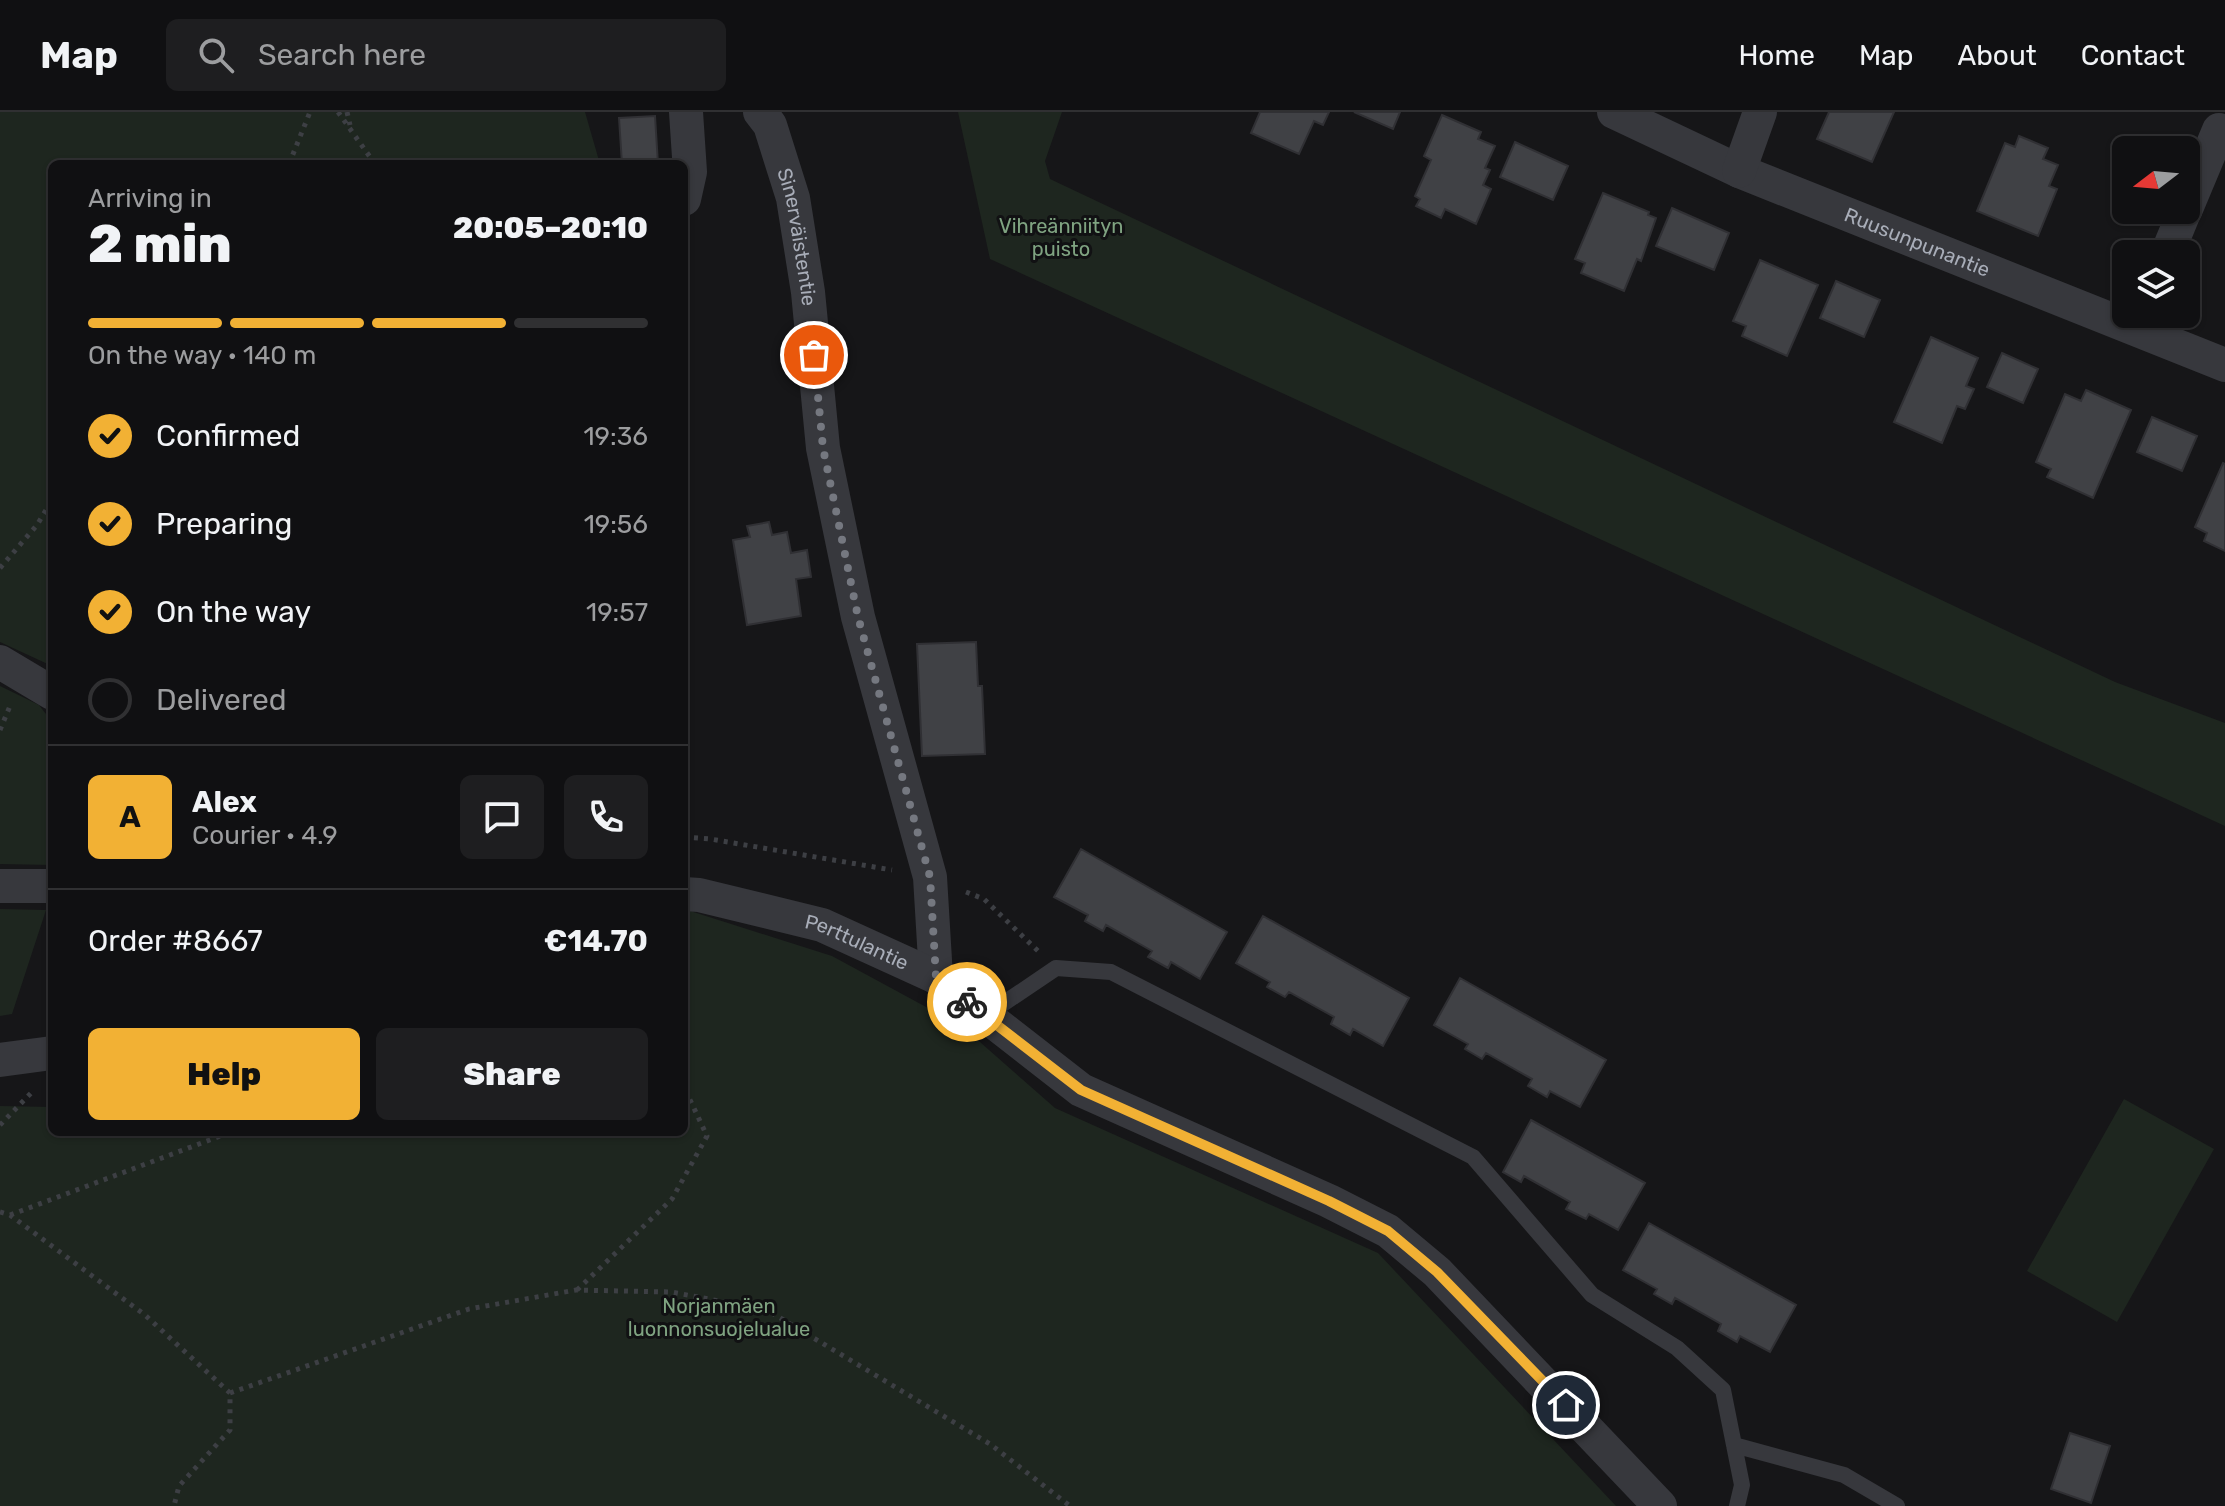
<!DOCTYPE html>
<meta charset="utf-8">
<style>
body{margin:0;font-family:Rubik,sans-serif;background:#1e1e20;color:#f1f3f6;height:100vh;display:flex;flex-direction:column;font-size:30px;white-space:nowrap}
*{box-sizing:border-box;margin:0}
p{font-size:26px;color:#9c9d9f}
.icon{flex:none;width:44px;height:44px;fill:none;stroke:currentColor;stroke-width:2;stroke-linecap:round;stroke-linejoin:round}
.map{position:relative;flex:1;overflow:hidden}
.panel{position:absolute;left:48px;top:48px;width:640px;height:976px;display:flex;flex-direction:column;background:#101012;border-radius:12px;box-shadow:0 2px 6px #0004,0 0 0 2px #303032}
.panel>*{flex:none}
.needle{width:52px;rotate:254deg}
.tools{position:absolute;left:2112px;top:24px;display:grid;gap:16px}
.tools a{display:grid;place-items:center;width:88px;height:88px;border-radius:12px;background:#101012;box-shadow:0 2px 6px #0004,0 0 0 2px #303032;font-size:40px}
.pin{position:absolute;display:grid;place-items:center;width:68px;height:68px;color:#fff;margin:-34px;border:4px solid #fff;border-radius:50%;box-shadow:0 2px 8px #0007}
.courier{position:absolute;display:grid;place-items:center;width:80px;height:80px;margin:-40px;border:6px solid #f2b134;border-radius:50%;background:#fff;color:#222;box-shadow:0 2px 10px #0007}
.headline em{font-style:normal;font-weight:800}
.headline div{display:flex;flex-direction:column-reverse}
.headline{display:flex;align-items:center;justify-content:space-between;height:136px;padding:0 40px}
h1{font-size:52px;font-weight:800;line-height:60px}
.bar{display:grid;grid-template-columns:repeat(4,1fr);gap:12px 8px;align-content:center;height:96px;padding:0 40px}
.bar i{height:10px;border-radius:6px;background:#303032}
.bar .on{background:#f2b134}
.bar p{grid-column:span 4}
.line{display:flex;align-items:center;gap:20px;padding:0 40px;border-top:2px solid #303032}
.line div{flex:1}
.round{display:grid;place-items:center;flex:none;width:84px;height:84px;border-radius:12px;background:#1e1e20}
ol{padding:0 40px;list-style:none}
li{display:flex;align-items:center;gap:24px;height:88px}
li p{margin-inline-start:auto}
li .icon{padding:8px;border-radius:50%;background:#f2b134;color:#111;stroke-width:4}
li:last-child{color:#9c9d9f}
li i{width:44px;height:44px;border:4px solid #303032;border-radius:50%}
.cta{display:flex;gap:16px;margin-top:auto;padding:16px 40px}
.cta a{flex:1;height:92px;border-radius:12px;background:#f2b134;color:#111;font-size:32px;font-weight:800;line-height:92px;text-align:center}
.cta a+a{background:#1e1e20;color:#f1f3f6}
header{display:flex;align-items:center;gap:48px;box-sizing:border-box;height:112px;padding:0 40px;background:#101012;border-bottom:2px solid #303032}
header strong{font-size:38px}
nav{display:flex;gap:44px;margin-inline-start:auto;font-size:28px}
.search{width:560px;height:72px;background:#1e1e20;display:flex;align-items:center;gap:20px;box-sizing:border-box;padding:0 28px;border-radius:12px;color:#9c9d9f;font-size:30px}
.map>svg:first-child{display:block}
.green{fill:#1e261f}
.building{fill:#404145;stroke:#303034;stroke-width:2}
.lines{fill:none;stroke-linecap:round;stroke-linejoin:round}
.path{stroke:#3d3f44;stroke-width:5;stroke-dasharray:4 6;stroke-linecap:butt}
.service{stroke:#37383d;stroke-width:16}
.minor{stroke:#37383d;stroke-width:34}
.done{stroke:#757880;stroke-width:8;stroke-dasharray:0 14.4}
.route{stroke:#f2b134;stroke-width:10}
.labels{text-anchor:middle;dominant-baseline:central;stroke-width:6;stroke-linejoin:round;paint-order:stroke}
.park-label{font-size:20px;fill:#7fa381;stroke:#111113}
.street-label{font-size:20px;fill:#a8adb8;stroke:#111113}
</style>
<header>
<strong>Map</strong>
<div class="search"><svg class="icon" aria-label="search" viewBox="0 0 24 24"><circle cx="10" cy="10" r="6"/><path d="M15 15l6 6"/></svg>Search here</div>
<nav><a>Home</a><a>Map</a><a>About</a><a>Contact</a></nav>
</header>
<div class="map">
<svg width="2225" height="1394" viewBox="0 0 2225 1394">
<rect width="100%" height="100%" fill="#161618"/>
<path class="green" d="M0 0H585L600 52H52V554L0 530Z
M958 0H1062L1045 49 1050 67 2115 570 2225 611V714L990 147Z
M0 574 39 593 52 610V753L0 752Z
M0 797 46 798 12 902 0 904Z
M684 797 832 844 963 915 1055 996 1378 1141 1616 1394H0V994L52 995V1020H684Z
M2124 987 2214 1037 2117 1210 2027 1159Z"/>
<path class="building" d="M1260 0H1329L1323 13 1314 9 1299 42 1251 21Z
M1354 0H1400L1393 17Z
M1829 0H1894L1872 50 1817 27Z
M1442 3 1481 20 1478 27 1495 34 1485 56 1490 58 1483 73 1491 77 1476 112 1445 97 1441 106 1416 94 1420 87 1415 84 1431 48 1424 44Z
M655 4 658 52H622L619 6Z
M2019 24 2048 36 2043 47 2058 53 2049 74 2057 77 2038 124 1977 99 2005 31 2015 35Z
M1515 30 1568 54 1553 88 1500 65Z
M1603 81 1649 100 1648 103 1656 106 1641 149 1637 147 1624 179 1581 161 1585 151 1575 147Z
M1672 96 1729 121 1714 158 1656 134Z
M1760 148 1818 173 1787 244 1742 224 1746 214 1733 209Z
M1836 169 1880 188 1864 225 1820 206Z
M1931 225 1978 246 1966 274 1974 277 1965 297 1957 294 1942 331 1894 310Z
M2002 241 2038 257 2023 291 1987 275Z
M2086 278 2131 298 2093 386 2047 365 2051 357 2036 350 2065 282 2081 289Z
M2152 305 2197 324 2182 359 2137 340Z
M2223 351 2225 352V439L2204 429 2207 421 2195 415Z
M769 410 772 423 787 420 791 441 807 438 811 465 796 467 801 504 747 513 733 428 750 425 747 414Z
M976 530 978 574H982L985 642 922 644 917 532Z
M1081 737 1227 820 1200 867 1171 850 1168 856 1148 845 1152 839 1106 813 1103 819 1085 809 1088 803 1054 785Z
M1263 804 1409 886 1383 934 1353 917 1350 923 1331 912 1334 905 1289 880 1285 885 1267 875 1270 870 1236 851Z
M1460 866 1606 948 1580 995 1550 979 1547 985 1528 974 1532 967 1486 941 1482 947 1465 937 1468 932 1434 913Z
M1531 1008 1645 1071 1618 1118 1589 1102 1586 1107 1566 1097 1570 1090 1524 1064 1521 1070 1503 1060Z
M1649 1111 1796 1193 1770 1240 1740 1224 1737 1230 1718 1219 1721 1212 1675 1186 1672 1192 1654 1182 1657 1177 1623 1158Z
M2070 1321 2110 1334 2091 1391 2051 1377Z"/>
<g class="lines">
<path class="path" d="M338 0 375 52
M347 0 350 13
M289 52 310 0
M0 456 37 413 52 388
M0 618 10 594
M684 725 710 727 892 758
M966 780 984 787 1038 839
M0 1013 33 979
M0 1100 10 1103 145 1203 230 1281V1318L179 1374 174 1394
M10 1103 231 1020
M577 1178 672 1087 707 1024 684 975
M230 1281 469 1197 576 1178 671 1180 767 1198 990 1332 1070 1394"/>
<path class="service" d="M985 904 1056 856 1111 860 1473 1045 1592 1183 1677 1236 1723 1278 1742 1373 1737 1394
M1734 1333 1844 1363 1897 1394"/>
<g class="minor">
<path id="s1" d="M760 0 770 13 793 86 808 180 823 336 858 505 930 765 936 865"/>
<path id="s2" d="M1614 0 1739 59 2225 253"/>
<path d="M1739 59 1760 0"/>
<path d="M684 87 690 60 686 0"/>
<path d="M2186 97 2219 18"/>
<path d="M2167 142 2185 98"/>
<path d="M0 550 52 581"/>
<path d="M0 774H52"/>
<path id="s3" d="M684 782 699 783 822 813 936 865 1081 978 1329 1089 1388 1119 1437 1160 1660 1394"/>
<path d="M0 948 52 941"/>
</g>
</g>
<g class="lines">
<path class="done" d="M814 243 823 336 858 505 930 765 936 865 967 890"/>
<path class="route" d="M967 890 1081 978 1329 1089 1388 1119 1437 1160 1566 1293"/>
</g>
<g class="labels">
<g class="park-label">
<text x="1061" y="114">Vihreänniityn<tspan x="1061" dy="23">puisto</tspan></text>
<text x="719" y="1194">Norjanmäen<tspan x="719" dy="23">luonnonsuojelualue</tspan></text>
</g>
<g class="street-label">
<text stroke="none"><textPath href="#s1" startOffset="132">Sinerväistentie</textPath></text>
<text stroke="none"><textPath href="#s2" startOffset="330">Ruusunpunantie</textPath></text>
<text stroke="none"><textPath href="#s3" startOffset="180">Perttulantie</textPath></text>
</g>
</g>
</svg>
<div class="tools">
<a><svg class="needle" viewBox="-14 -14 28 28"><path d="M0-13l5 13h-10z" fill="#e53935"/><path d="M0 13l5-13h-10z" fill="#9c9d9f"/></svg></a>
<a><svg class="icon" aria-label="layers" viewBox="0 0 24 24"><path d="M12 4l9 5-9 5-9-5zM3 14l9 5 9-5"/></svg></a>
</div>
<div class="pin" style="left:814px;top:243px;background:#ea580c"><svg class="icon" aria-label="bag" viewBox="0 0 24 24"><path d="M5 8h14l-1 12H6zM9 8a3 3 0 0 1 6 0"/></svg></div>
<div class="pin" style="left:1566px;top:1293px;background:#1f2937"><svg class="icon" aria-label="home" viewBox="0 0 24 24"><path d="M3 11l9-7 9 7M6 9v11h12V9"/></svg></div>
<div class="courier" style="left:967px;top:890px"><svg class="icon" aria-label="bike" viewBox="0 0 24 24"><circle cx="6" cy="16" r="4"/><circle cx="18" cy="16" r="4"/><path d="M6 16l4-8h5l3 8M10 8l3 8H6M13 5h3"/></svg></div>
<section class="panel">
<div class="headline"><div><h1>2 min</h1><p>Arriving in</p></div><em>20:05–20:10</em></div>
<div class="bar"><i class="on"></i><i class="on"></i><i class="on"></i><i></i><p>On the way · 140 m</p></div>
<ol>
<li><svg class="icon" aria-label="check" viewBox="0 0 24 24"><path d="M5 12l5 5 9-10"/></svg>Confirmed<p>19:36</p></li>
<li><svg class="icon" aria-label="check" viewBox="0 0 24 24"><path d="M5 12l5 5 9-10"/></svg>Preparing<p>19:56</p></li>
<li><svg class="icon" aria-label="check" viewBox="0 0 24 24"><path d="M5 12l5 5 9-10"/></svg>On the way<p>19:57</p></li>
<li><i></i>Delivered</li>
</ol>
<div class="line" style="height:144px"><b class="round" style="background:#f2b134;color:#111">A</b><div><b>Alex</b><p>Courier · 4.9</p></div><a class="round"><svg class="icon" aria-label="chat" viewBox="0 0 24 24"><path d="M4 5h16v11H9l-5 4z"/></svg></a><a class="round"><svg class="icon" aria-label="phone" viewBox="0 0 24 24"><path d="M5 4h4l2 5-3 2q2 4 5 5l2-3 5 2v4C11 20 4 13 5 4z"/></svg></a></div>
<div class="line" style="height:104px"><div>Order #8667</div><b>€14.70</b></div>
<div class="cta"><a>Help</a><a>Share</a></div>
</section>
</div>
